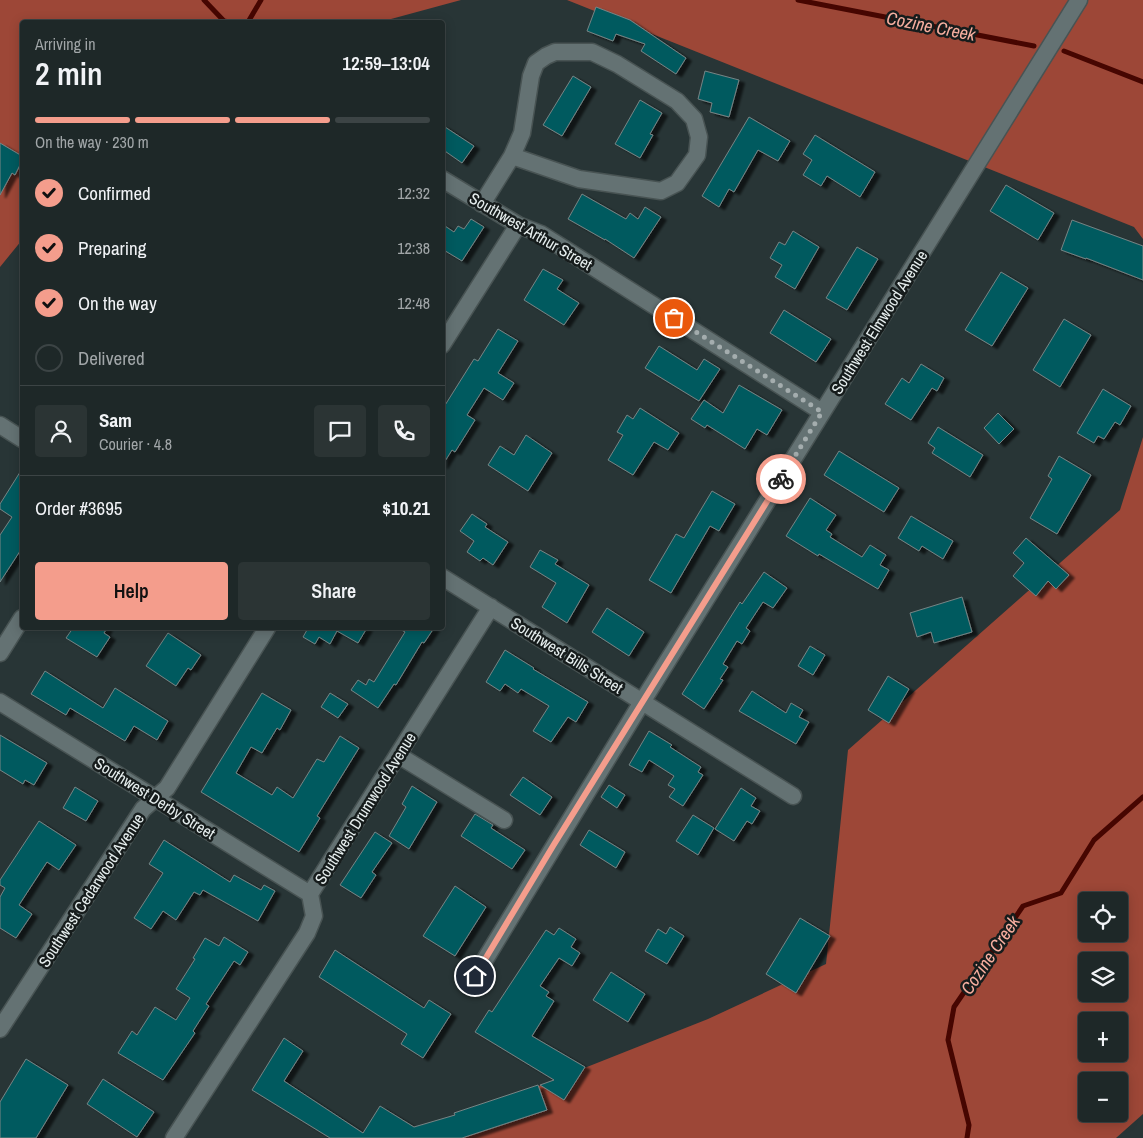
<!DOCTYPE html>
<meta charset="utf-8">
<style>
body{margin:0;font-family:"Archivo Narrow",sans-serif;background:#2b3434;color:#f1f3f6;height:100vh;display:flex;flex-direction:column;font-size:19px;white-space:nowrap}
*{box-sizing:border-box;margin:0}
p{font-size:16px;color:#a1a6a8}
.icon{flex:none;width:28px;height:28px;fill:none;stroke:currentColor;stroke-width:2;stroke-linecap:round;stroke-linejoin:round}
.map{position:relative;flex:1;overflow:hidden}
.drawer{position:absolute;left:20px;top:20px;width:425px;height:610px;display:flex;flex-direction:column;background:#1e2828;border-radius:5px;box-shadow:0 2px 12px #0003,0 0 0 1px #3c4445}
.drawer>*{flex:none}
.fabs{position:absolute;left:1078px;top:892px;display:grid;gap:10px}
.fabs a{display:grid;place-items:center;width:50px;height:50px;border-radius:5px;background:#1e2828;box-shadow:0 2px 12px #0003,0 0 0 1px #3c4445;font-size:25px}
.pin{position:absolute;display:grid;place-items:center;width:42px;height:42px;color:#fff;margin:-21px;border:2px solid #fff;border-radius:50%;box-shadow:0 1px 5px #0007}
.courier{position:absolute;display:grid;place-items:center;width:50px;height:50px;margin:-25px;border:4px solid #f49d8c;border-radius:50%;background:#fff;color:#222;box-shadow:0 1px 6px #0007}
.overview em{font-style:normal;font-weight:600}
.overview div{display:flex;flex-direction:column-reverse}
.overview{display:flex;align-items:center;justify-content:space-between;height:85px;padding:0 15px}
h1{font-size:32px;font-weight:600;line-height:38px}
.bar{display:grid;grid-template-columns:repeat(4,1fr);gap:8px 5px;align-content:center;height:60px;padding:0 15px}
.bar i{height:6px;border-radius:4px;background:#3c4445}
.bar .current{background:#f49d8c}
.bar p{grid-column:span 4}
.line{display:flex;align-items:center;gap:12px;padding:0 15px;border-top:1px solid #3c4445}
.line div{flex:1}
.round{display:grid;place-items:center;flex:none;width:52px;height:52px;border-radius:5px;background:#2b3434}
ol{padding:0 15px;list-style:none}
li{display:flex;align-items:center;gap:15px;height:55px}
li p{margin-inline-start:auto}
li .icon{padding:5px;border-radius:50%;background:#f49d8c;color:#111;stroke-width:4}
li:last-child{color:#a1a6a8}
li i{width:28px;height:28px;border:2px solid #3c4445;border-radius:50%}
.cta{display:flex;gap:10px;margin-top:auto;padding:10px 15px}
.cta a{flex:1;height:58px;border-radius:5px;background:#f49d8c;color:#111;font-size:20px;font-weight:600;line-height:58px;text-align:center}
.cta a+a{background:#2b3434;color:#f1f3f6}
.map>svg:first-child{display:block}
.forest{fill:#9d4737;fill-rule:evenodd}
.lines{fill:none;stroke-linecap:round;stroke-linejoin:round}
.stream{stroke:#460601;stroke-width:5}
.building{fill:#065a5e;stroke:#768485;filter:url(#shadow)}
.minor-casing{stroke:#485353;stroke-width:19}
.minor{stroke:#647273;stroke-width:16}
.done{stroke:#a4adae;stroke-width:5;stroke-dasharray:0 9}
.route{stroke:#f49d8c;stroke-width:6}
.labels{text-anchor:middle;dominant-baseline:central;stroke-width:5;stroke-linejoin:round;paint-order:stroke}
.street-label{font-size:16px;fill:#e6eeee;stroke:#161c1c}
.water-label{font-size:18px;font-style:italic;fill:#f7ae9f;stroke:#161c1c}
</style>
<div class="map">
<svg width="1143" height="1138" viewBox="0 0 1143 1138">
<defs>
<filter id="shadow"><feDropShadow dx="5.5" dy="3" stdDeviation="1" flood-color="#0009"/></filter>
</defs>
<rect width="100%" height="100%" fill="#283536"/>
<path class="forest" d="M0 0H461L380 22H22V240L0 267Z
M567 0H1143V239L1134 227Z
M1143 437V1114L1116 1138H408L708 1019 826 964 848 750 1120 510ZM1086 901H1119V934H1086ZM1086 961H1119V994H1086ZM1086 1021H1119V1054H1086ZM1086 1081H1119V1114H1086Z"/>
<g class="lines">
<path class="stream" d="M204 0 224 21 229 22
M798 0 1034 46
M248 22 261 0
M1064 51 1143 82
M967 1138 969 1125 948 1040 954 1007 1023 906 1061 893 1094 840 1143 797"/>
</g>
<path class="building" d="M596 7 630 20 686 58 676 74 641 51 645 44 616 34 613 41 587 31Z
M705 71 739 80 729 117 710 112 712 103 698 99Z
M573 76 591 87 562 136 543 125Z
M640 100 662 113 650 134 653 135 640 158 615 144Z
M749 117 790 141 778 161 758 150 734 192 729 189 719 207 702 196Z
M442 125 474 146 462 163 442 149Z
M815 135 875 172 860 197 827 176 821 186 803 175 812 160 803 154Z
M0 143 22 156V161L15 175 12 173 0 195Z
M1006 185 1054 213 1038 240 990 211Z
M582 194 626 219 630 213 638 219 645 207 661 217 634 258 605 239V240L568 219Z
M471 219 484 227 462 261 442 249V224L454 232 458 226 464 229Z
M1072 220 1143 246V280L1086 258V259L1061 250Z
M793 231 819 247 795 289 775 277 782 265 770 258 779 242 785 245Z
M857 247 878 259 847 310 826 298Z
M543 269 563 280 557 289 579 303 564 325 524 300Z
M1001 272 1028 288 992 346 965 330Z
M784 310 831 339 816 362 770 333Z
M1064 319 1091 335 1060 387 1033 370Z
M498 329 518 341 498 373 514 383 503 400 484 388 467 415 475 420 455 452 452 450 442 466V410L474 359 478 361Z
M659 346 697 370 704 359 720 369 699 401 645 368Z
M921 364 944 378 937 391 932 388 911 420 885 404 902 378 909 383Z
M739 385 782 410 767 435 757 429 745 449 707 425 705 428 691 419 704 400 723 413Z
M1103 389 1131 406 1120 425 1115 422 1104 439 1098 436 1094 443 1077 433Z
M640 408 679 433 668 450 654 442 633 475 608 460 623 435 617 432 627 415 633 419Z
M998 413 1014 429 999 444 984 428Z
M938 427 983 455 970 477 932 453 935 448 928 443Z
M526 435 552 453 528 491 488 465 500 446 514 455Z
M839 451 899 488 884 512 824 475Z
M1059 456 1091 475 1057 534 1030 518 1052 479 1048 476Z
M22 469V548L0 582V535L12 517 0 509V504Z
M712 491 735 504 719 531 710 526 671 593 649 580 676 534 684 538Z
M810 498 836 515 826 530 832 534 830 537 862 557 870 545 886 555 880 565 889 570 878 589 819 554 818 556 786 536Z
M472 514 487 524 485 527 508 542 493 565 483 558 480 561 467 552 474 541 460 531Z
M911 516 953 541 943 559 922 546 919 551 898 538Z
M1026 538 1069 575 1056 589 1048 581 1036 596 1013 576 1024 563 1013 553Z
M540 550 558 560 555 564 589 585 567 623 542 607 556 583 530 567Z
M764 572 787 588 773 608 763 602 746 628 750 631 742 644 737 641 723 664 728 667 720 679 723 680 704 709 682 694 740 602 742 604Z
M962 597 972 632 934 643 931 632 917 637 910 613Z
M607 608 644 632 629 656 592 632Z
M73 628H107L104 633 110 637 97 657 66 638Z
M304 628H367L358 643 337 631 330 644 319 637 315 644 303 637 307 630Z
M398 628H434L424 643 422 642 396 685 394 684 378 708 351 690 358 680 366 685 369 679 374 682 405 632Z
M168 633 201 655 191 670 188 668 176 686 146 666Z
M810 646 825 655 813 675 798 666Z
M505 650 534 668 533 669 588 702 576 722 568 717 551 742 533 731 549 706 521 689 518 693 505 684 500 691 486 682Z
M45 671 103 708 115 688 168 721 157 740 134 726 125 741 70 708 66 715 31 694Z
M888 676 909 689 889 723 868 710Z
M752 691 786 713 791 703 803 710 799 717 809 722 796 744 739 711Z
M262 693 291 710 280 730 277 728 262 753 251 747 236 773 272 795 277 787 293 798 317 759 324 762 340 736 359 748 317 816 320 818 299 852 201 792Z
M330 693 348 704 338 718 321 707Z
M649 731 672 745 670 747 701 767 698 772 703 775 683 806 669 797 675 789 668 785 674 776 649 760 642 772 629 765Z
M0 735 47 763 34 785 25 780 23 784 0 770Z
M523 777 552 797 540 815 510 795Z
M609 785 625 795 617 808 601 797Z
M412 786 437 802 409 849 389 836 406 807 402 804Z
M75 787 98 801 86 821 63 808Z
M741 788 756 798 751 806 760 811 752 824 747 821 734 841 715 829Z
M475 814 493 825 491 828 525 850 512 869 461 836Z
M693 815 714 828 698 855 676 841Z
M39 821 76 845 59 870 47 862 19 905 32 914 16 938 0 928V897L5 888 0 885V880Z
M589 830 625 852 616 868 580 845Z
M375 832 392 843 372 872 376 875 361 898 340 885Z
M164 840 230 882 234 875 261 890 264 885 275 891 258 921 203 890 200 895 194 892 176 920 163 911 151 929 134 918 163 873 149 864Z
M455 886 486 907 455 956 423 936Z
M800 918 830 936 796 993 766 974Z
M670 927 684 936 667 964 645 951 658 929 666 934Z
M559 928 576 939 571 947 580 953 572 966 559 958 540 986 549 992 546 996 554 1001 532 1036 585 1067 564 1100 540 1085 554 1080 475 1032 489 1010 492 1012 546 930 554 935Z
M224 937 248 952 240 965 234 961 206 1004 209 1006 193 1031 195 1033 163 1080 118 1053 132 1031 137 1035 155 1007 176 1020 190 998 176 989 195 959 193 958 205 938 219 946Z
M335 950 424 1008 429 1000 451 1014 423 1058 401 1044 407 1034 319 977Z
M611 972 645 994 628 1022 593 1000Z
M284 1038 303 1051 284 1081 363 1133 380 1106 414 1127 455 1115 454 1113 538 1085 547 1110 462 1138H330L252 1090Z
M26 1059 68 1085 36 1138H0V1102Z
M103 1079 154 1112 137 1137 87 1104Z"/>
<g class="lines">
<defs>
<path id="minor" d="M555 52H592L617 64 677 101 694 119 699 137 697 155 677 183 661 191 579 179 512 156 522 133 531 76 536 63 546 56Z
M442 179 518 225 541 234 822 412
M482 204 512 156
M442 345 518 225
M0 425 22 439
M442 577 793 796
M0 653 22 618
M0 702 310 894
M398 755 504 820
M475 976 642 702 1079 0
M0 1029 143 809 167 788 267 628
M174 1138 307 933 314 916 310 894 491 607"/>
</defs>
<use href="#minor" class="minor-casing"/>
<use href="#minor" class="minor"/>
</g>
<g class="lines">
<path class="done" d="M674 318 822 412 781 479"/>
<path class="route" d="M475 976 553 846 781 479"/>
</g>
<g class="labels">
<g class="street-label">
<text transform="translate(531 231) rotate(30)">Southwest Arthur Street</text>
<text transform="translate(879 322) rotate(-58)">Southwest Elmwood Avenue</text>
<text transform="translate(567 655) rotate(32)">Southwest Bills Street</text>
<text transform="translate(155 798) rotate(32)">Southwest Derby Street</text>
<text transform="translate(365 808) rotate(-58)">Southwest Drumwood Avenue</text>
<text transform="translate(91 890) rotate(-57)">Southwest Cedarwood Avenue</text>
</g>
<g class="water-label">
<text transform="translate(931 26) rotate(11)">Cozine Creek</text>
<text transform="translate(990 955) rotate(-56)">Cozine Creek</text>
</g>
</g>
</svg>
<div class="fabs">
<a><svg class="icon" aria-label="locate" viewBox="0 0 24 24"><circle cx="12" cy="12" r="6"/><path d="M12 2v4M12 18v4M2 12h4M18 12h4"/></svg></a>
<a><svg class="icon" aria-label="layers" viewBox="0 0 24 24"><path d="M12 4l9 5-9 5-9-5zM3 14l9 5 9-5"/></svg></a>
<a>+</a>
<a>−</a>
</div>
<div class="pin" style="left:674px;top:318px;background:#ea580c"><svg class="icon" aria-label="bag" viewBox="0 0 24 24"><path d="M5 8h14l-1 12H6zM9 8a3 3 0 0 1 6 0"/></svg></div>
<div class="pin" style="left:475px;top:976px;background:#1f2937"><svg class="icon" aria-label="home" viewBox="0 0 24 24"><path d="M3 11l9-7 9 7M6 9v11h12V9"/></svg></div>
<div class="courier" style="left:781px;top:479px"><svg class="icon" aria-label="bike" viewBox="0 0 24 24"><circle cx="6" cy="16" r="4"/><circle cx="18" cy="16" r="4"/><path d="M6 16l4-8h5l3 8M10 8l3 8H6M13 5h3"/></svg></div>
<section class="drawer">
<div class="overview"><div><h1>2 min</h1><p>Arriving in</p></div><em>12:59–13:04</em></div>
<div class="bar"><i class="current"></i><i class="current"></i><i class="current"></i><i></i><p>On the way · 230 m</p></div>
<ol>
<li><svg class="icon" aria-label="check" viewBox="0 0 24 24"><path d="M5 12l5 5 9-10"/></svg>Confirmed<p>12:32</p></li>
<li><svg class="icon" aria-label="check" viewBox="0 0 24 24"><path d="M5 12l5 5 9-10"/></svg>Preparing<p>12:38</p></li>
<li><svg class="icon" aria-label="check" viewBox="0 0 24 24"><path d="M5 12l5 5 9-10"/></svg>On the way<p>12:48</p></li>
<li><i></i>Delivered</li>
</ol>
<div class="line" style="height:90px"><a class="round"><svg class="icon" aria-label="person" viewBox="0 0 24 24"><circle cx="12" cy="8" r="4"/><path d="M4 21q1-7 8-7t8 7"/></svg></a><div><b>Sam</b><p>Courier · 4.8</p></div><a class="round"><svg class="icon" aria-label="chat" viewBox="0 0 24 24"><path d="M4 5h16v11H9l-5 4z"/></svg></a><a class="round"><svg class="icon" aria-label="phone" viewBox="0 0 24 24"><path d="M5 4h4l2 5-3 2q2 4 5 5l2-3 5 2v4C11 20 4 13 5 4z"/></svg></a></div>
<div class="line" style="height:65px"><div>Order #3695</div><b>$10.21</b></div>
<div class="cta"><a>Help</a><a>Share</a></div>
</section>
</div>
